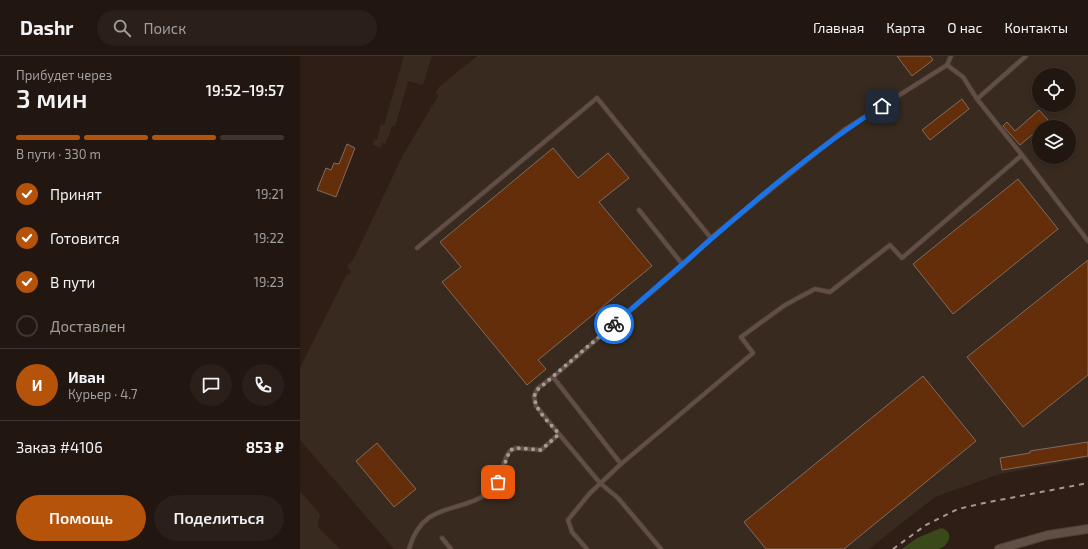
<!DOCTYPE html>
<html lang="ru">
<meta charset="utf-8">
<style>
body{margin:0;font-family:"Exo 2",sans-serif;background:#2a1f19;color:#f1f3f6;height:100vh;display:flex;flex-direction:column;font-size:15px;white-space:nowrap}
*{box-sizing:border-box;margin:0}
p{font-size:13px;color:#a29f9f}
.icon{flex:none;width:22px;height:22px;fill:none;stroke:currentColor;stroke-width:2;stroke-linecap:round;stroke-linejoin:round}
.map{position:relative;flex:1;overflow:hidden}
.drawer{display:flex;flex-direction:column;background:#221610;width:300px}
.drawer>*{flex:none}
.fabs{position:absolute;left:732px;top:12px;display:grid;gap:8px}
.fabs a{display:grid;place-items:center;width:44px;height:44px;border-radius:50%;background:#221610;box-shadow:0 2px 6px #0003,0 0 0 1px #3f3530;font-size:20px}
.pin{position:absolute;display:grid;place-items:center;width:34px;height:34px;color:#fff;margin:-17px;border-radius:8px;box-shadow:0 2px 6px #0006}
.courier{position:absolute;display:grid;place-items:center;width:40px;height:40px;margin:-20px;border:3px solid #1a73e8;border-radius:50%;background:#fff;color:#222;box-shadow:0 1px 5px #0007}
.head em{font-style:normal;font-weight:600}
.head div{display:flex;flex-direction:column-reverse}
.head{display:flex;align-items:center;justify-content:space-between;height:68px;padding:0 16px}
h1{font-size:26px;font-weight:600;line-height:30px}
.bar{display:grid;grid-template-columns:repeat(4,1fr);gap:6px 4px;align-content:center;height:48px;padding:0 16px}
.bar i{height:5px;border-radius:3px;background:#3f3530}
.bar .on{background:#b45309}
.bar p{grid-column:span 4}
.line{display:flex;align-items:center;gap:10px;padding:0 16px;border-top:1px solid #3f3530}
.line div{flex:1}
.round{display:grid;place-items:center;flex:none;width:42px;height:42px;border-radius:21px;background:#2a1f19}
ol{padding:0 16px;list-style:none}
li{display:flex;align-items:center;gap:12px;height:44px}
li p{margin-inline-start:auto}
li .icon{padding:4px;border-radius:50%;background:#b45309;color:#fff;stroke-width:4}
li:last-child{color:#a29f9f}
li i{width:22px;height:22px;border:2px solid #3f3530;border-radius:50%}
.cta{display:flex;gap:8px;margin-top:auto;padding:8px 16px}
.cta a{flex:1;height:46px;border-radius:24px;background:#b45309;color:#fff;font-size:16px;font-weight:600;line-height:46px;text-align:center}
.cta a+a{background:#2a1f19;color:#f1f3f6}
header{display:flex;align-items:center;gap:24px;box-sizing:border-box;height:56px;padding:0 20px;background:#221610;border-bottom:1px solid #3f3530}
header strong{font-size:19px}
nav{display:flex;gap:22px;margin-inline-start:auto;font-size:14px}
.search{width:280px;height:36px;background:#2a1f19;display:flex;align-items:center;gap:10px;box-sizing:border-box;padding:0 14px;border-radius:22px;color:#a29f9f;font-size:15px}
main{display:flex;flex:1;min-height:0}
.map>svg:first-child{display:block}
.industrial{fill:#382a1e;fill-rule:evenodd}
.green{fill:#394919}
.building{fill:#642e0a;stroke:#806c61}
.lines{fill:none;stroke-linecap:round;stroke-linejoin:round}
.lane-casing{stroke:#493b35;stroke-width:5.5}
.street-casing{stroke:#493b35;stroke-width:10}
.lane{stroke:#614e44;stroke-width:4}
.street{stroke:#614e44;stroke-width:8}
.rail{stroke:#a69992;stroke-width:2;stroke-dasharray:5 5;stroke-linecap:butt}
.done{stroke:#a89b94;stroke-width:4;stroke-dasharray:0 7.2}
.route{stroke:#1a73e8;stroke-width:5}
</style>
<header>
<strong>Dashr</strong>
<div class="search"><svg class="icon" aria-label="search" viewBox="0 0 24 24"><circle cx="10" cy="10" r="6"/><path d="M15 15l6 6"/></svg>Поиск</div>
<nav><a>Главная</a><a>Карта</a><a>О нас</a><a>Контакты</a></nav>
</header>
<main>
<section class="drawer">
<div class="head"><div><h1>3 мин</h1><p>Прибудет через</p></div><em>19:52–19:57</em></div>
<div class="bar"><i class="on"></i><i class="on"></i><i class="on"></i><i></i><p>В пути · 330 m</p></div>
<ol>
<li><svg class="icon" aria-label="check" viewBox="0 0 24 24"><path d="M5 12l5 5 9-10"/></svg>Принят<p>19:21</p></li>
<li><svg class="icon" aria-label="check" viewBox="0 0 24 24"><path d="M5 12l5 5 9-10"/></svg>Готовится<p>19:22</p></li>
<li><svg class="icon" aria-label="check" viewBox="0 0 24 24"><path d="M5 12l5 5 9-10"/></svg>В пути<p>19:23</p></li>
<li><i></i>Доставлен</li>
</ol>
<div class="line" style="height:72px"><b class="round" style="background:#b45309;color:#fff">И</b><div><b>Иван</b><p>Курьер · 4.7</p></div><a class="round"><svg class="icon" aria-label="chat" viewBox="0 0 24 24"><path d="M4 5h16v11H9l-5 4z"/></svg></a><a class="round"><svg class="icon" aria-label="phone" viewBox="0 0 24 24"><path d="M5 4h4l2 5-3 2q2 4 5 5l2-3 5 2v4C11 20 4 13 5 4z"/></svg></a></div>
<div class="line" style="height:52px"><div>Заказ #4106</div><b>853 ₽</b></div>
<div class="cta"><a>Помощь</a><a>Поделиться</a></div>
</section>
<div class="map">
<svg width="788" height="493" viewBox="0 0 788 493">
<rect width="100%" height="100%" fill="#2e1e15"/>
<path class="industrial" d="M104 0H132L123 29 108 25 95 71 92 70 88 83H87L85 88 82 87 81 92 73 89 74 84H77L81 68 84 69Z
M177 0H788V402L700 418 635 441 569 493H94L0 384V312L46 220 51 216 47 210 53 204 103 99 138 40 135 38 139 31ZM739 19H769V49H739ZM739 71H769V101H739Z
M0 435 20 458 18 471 40 493H0Z"/>
<path class="green" d="M641 472C655 475 649 491 638 493 627 493 613 493 602 493L617 482Z"/>
<path class="building" d="M597 0H630L633 4 612 20Z
M662 43 669 53 630 84 622 74Z
M739 54 749 65 739 71V73L720 89 703 70 707 66 715 75Z
M47 88 55 92 36 141 17 134 26 112 31 114 34 107 39 108Z
M253 92 278 122 308 97 329 122 299 146 352 210 238 304 246 313 227 329 142 226 161 211 140 186Z
M718 123 758 173 653 258 613 208Z
M788 204V319L723 371 667 301Z
M623 320 676 385 544 493H466L444 466Z
M788 386V400L702 414 700 402 730 397V395Z
M77 387 116 433 94 451 56 405Z"/>
<g class="lines">
<defs>
<path id="lane" d="M651 0 647 9 544 74 411 182 383 209 253 321 321 408 453 297 441 281 485 249 515 233 530 236 590 189 602 202 722 99 677 43 726 0
M647 9 663 21 677 43
M722 99 788 185
M339 154 383 209
M117 192 297 42 411 182
M253 321 238 332 234 340 236 350 259 378
M142 482 151 493
M109 493C124 440 166 461 194 431 203 421 201 405 210 395L216 392 241 394 259 378 300 427 318 442 361 493
M287 493 272 476 268 464 290 437 321 408"/>
<path id="street" d="M699 493 748 479 788 473"/>
</defs>
<use href="#lane" class="lane-casing"/>
<use href="#street" class="street-casing"/>
<use href="#lane" class="lane"/>
<use href="#street" class="street"/>
<path class="rail" d="M593 493 626 469 658 453 684 447 788 427"/>
</g>
<g class="lines">
<path class="done" d="M198 426 210 394 216 392 241 394 259 378C250 367 229 350 236 335L314 268"/>
<path class="route" d="M314 268C401 194 486 111 582 50"/>
</g>
</svg>
<div class="fabs">
<a><svg class="icon" aria-label="locate" viewBox="0 0 24 24"><circle cx="12" cy="12" r="6"/><path d="M12 2v4M12 18v4M2 12h4M18 12h4"/></svg></a>
<a><svg class="icon" aria-label="layers" viewBox="0 0 24 24"><path d="M12 4l9 5-9 5-9-5zM3 14l9 5 9-5"/></svg></a>
</div>
<div class="pin" style="left:198px;top:426px;background:#ea580c"><svg class="icon" aria-label="bag" viewBox="0 0 24 24"><path d="M5 8h14l-1 12H6zM9 8a3 3 0 0 1 6 0"/></svg></div>
<div class="pin" style="left:582px;top:50px;background:#1f2937"><svg class="icon" aria-label="home" viewBox="0 0 24 24"><path d="M3 11l9-7 9 7M6 9v11h12V9"/></svg></div>
<div class="courier" style="left:314px;top:268px"><svg class="icon" aria-label="bike" viewBox="0 0 24 24"><circle cx="6" cy="16" r="4"/><circle cx="18" cy="16" r="4"/><path d="M6 16l4-8h5l3 8M10 8l3 8H6M13 5h3"/></svg></div>
</div>
</main>
